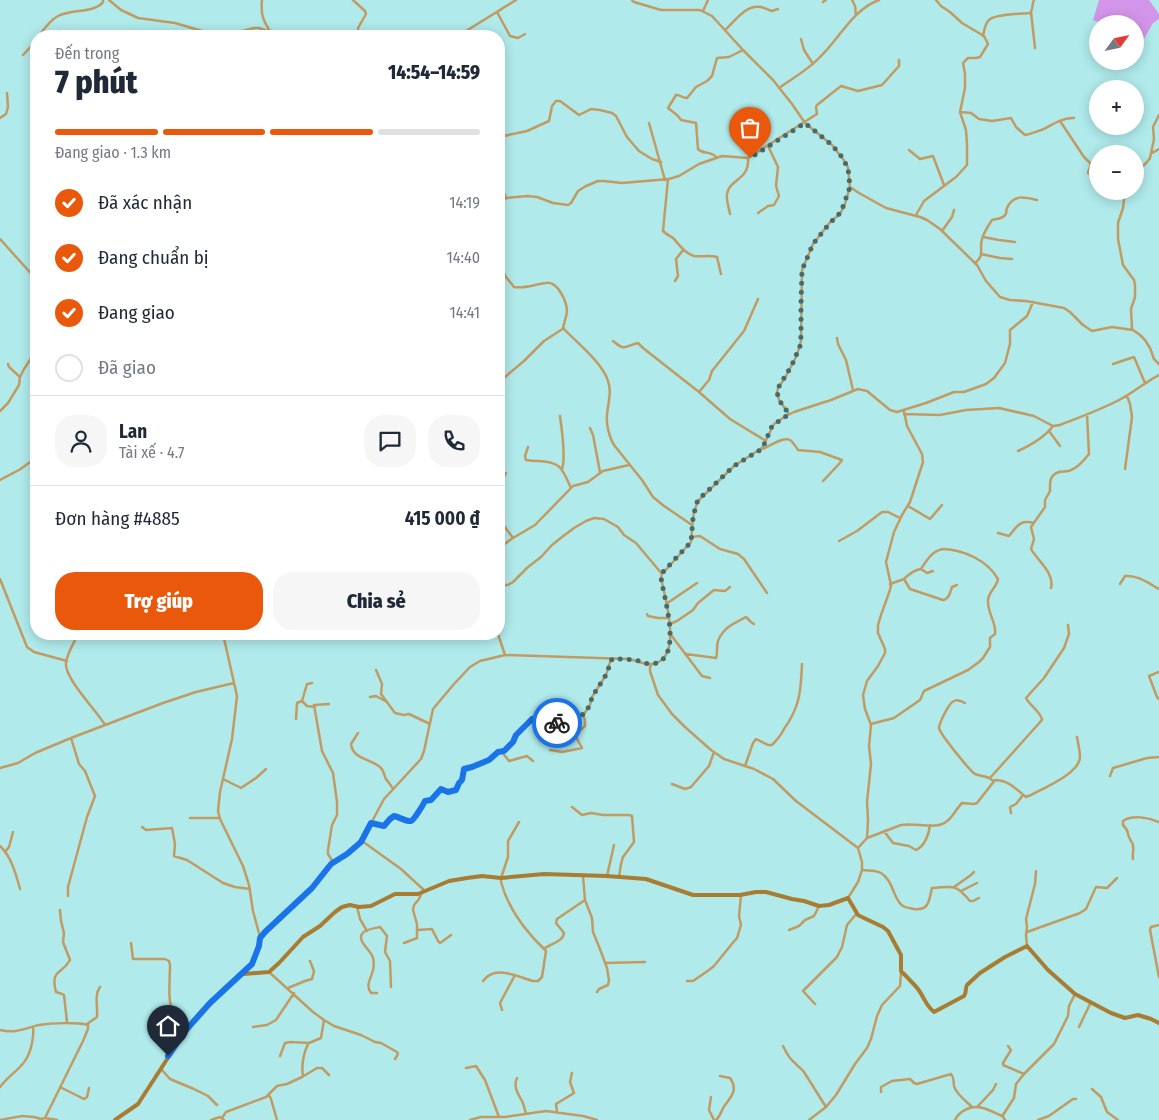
<!DOCTYPE html>
<html lang="vi">
<meta charset="utf-8">
<style>
body{margin:0;font-family:"Fira Sans Condensed",sans-serif;background:#f6f6f7;color:#1f2937;height:100vh;display:flex;flex-direction:column;font-size:19px;white-space:nowrap}
*{box-sizing:border-box;margin:0}
p{font-size:16px;color:#747a83}
.icon{flex:none;width:28px;height:28px;fill:none;stroke:currentColor;stroke-width:2;stroke-linecap:round;stroke-linejoin:round}
.map{position:relative;flex:1;overflow:hidden}
.side{position:absolute;left:30px;top:30px;width:475px;height:610px;display:flex;flex-direction:column;background:#fff;border-radius:20px;box-shadow:0 2px 12px #0003}
.side>*{flex:none}
.needle{width:32px;rotate:57deg}
.tools{position:absolute;left:1089px;top:15px;display:grid;gap:10px}
.tools a{display:grid;place-items:center;width:55px;height:55px;border-radius:50%;background:#fff;box-shadow:0 2px 12px #0003;font-size:25px}
.pin{position:absolute;display:grid;place-items:center;width:42px;height:42px;color:#fff;margin:-51px -21px;border-radius:50% 50% 50% 0;rotate:-45deg;box-shadow:0 0 5px #0007}
.pin .icon{rotate:45deg}
.courier{position:absolute;display:grid;place-items:center;width:50px;height:50px;margin:-25px;border:4px solid #1a73e8;border-radius:50%;background:#fff;color:#222;box-shadow:0 1px 6px #0007}
.summary em{font-style:normal;font-weight:800}
.summary div{display:flex;flex-direction:column-reverse}
.summary{display:flex;align-items:center;justify-content:space-between;height:85px;padding:0 25px}
h1{font-size:32px;font-weight:800;line-height:38px}
.bar{display:grid;grid-template-columns:repeat(4,1fr);gap:8px 5px;align-content:center;height:60px;padding:0 25px}
.bar i{height:6px;border-radius:4px;background:#e0e1e3}
.bar .current{background:#ea580c}
.bar p{grid-column:span 4}
.line{display:flex;align-items:center;gap:12px;padding:0 25px;border-top:1px solid #e0e1e3}
.line div{flex:1}
.round{display:grid;place-items:center;flex:none;width:52px;height:52px;border-radius:20px;background:#f6f6f7}
ol{padding:0 25px;list-style:none}
li{display:flex;align-items:center;gap:15px;height:55px}
li p{margin-inline-start:auto}
li .icon{padding:5px;border-radius:50%;background:#ea580c;color:#fff;stroke-width:4}
li:last-child{color:#747a83}
li i{width:28px;height:28px;border:2px solid #e0e1e3;border-radius:50%}
.primary-button{display:flex;gap:10px;margin-top:auto;padding:10px 25px}
.primary-button a{flex:1;height:58px;border-radius:20px;background:#ea580c;color:#fff;font-size:20px;font-weight:800;line-height:58px;text-align:center}
.primary-button a+a{background:#f6f6f7;color:#1f2937}
.map>svg:first-child{display:block}
.water{fill:#d395e9}
.lines{fill:none;stroke-linecap:round;stroke-linejoin:round}
.street{stroke:#c19b62;stroke-width:2.5}
.secondary{stroke:#a97c32;stroke-width:4}
.done{stroke:#476b6c;stroke-width:5;stroke-dasharray:0 9}
.route{stroke:#1a73e8;stroke-width:6}
</style>
<div class="map">
<svg width="1159" height="1120" viewBox="0 0 1159 1120">
<rect width="100%" height="100%" fill="#b0eaeb"/>
<path class="water" d="M1099 0H1149L1159 14V19L1153 23 1144 39 1135 35V24H1104L1093 20Z"/>
<g class="lines">
<path class="street" d="M109 0 121 10 138 18 175 23 219 36 228 35 254 28H259L270 32
M262 0C260 17 265 23 273 36
M353 0 365 11 366 14 358 28V36
M632 0 634 2 661 10H700L712 16 743 50 773 80 792 104 805 123 832 145 846 163 848 168 850 187 844 207 839 215 831 221 813 244 802 270 801 341 797 355 785 378 778 388 777 393 779 400 789 414
M852 0 855 6 856 15
M823 2 826 0
M703 11 708 0
M497 12 510 36 518 38 525 34
M1031 12 1035 48
M725 30C735 21 746 4 761 7 765 8 769 10 772 11L778 9
M39 36C44 29 50 20 58 16 72 9 95 13 103 2V0
M458 36 516 0
M983 36C984 31 985 23 989 20 995 14 1021 14 1030 13 1033 10 1032 4 1034 0
M801 39 804 50 813 64
M23 55 36 41
M779 88C793 78 808 70 820 57 840 38 852 10 879 0
M960 112 971 113 979 119 992 121 1011 118 1016 127 1025 135C1031 134 1038 131 1044 129 1053 124 1064 117 1074 118
M0 118 6 114 8 107 7 93
M1060 121 1084 157 1091 164 1098 165
M649 123 665 180
M499 137 527 131 549 121 552 106 556 101H560L579 115 591 109 600 110 612 113 616 116 627 137 639 151 652 159 661 162
M909 150 920 159 933 156 944 185
M1152 153 1159 149
M717 158C711 150 704 155 698 149L696 123 681 120 677 115 668 108 676 95C680 94 683 99 687 98L696 87 707 81 712 76 717 58 729 57 743 50
M1091 164 1088 173 1094 176 1098 183
M1135 174 1147 162 1150 158 1154 139 1153 127 1159 115
M668 179 663 231C666 234 670 236 673 238 680 245 684 253 694 256 701 257 709 255 717 257L721 274
M499 180 506 198 528 196 537 197 553 203 568 205 571 203 578 191 586 186 598 181H604L622 183 669 179 679 176 699 164 722 156 748 158 817 114 816 107 817 105 841 86 858 91 882 85 899 66V60
M850 187 859 193 886 208 920 217 927 220 940 229 977 265 986 281 1000 297 1010 300 1026 301 1064 308 1070 312 1083 325 1092 331 1112 327 1133 330 1140 335 1145 340 1150 348 1154 359 1159 364
M1102 191 1105 195 1112 198 1124 195
M1125 191 1123 208 1118 223V239L1123 265 1134 280 1135 285V297L1131 309 1132 329
M499 208 502 202 506 198
M758 213 768 206 774 205 779 196 776 186 778 167 768 146
M730 214C729 208 726 200 727 194 729 179 750 180 748 158
M916 215 924 201 956 177 967 165V145L966 130 960 112 965 88V74L963 63 968 58H976L980 57 988 44 984 36 962 23 950 12 941 6 936 0
M942 231 952 217 954 210
M983 237 999 240 1015 242
M0 239 36 279
M981 254 1000 258 1012 259
M975 263C985 256 979 249 982 239 984 232 988 226 992 220 996 219 1001 219 1004 216 1008 213 1005 213 1007 208 1013 194 1025 197 1037 200
M499 264 506 277 514 287C525 289 535 284 546 283 558 281 567 302 567 312 566 318 564 323 563 328 576 342 603 363 608 381 612 392 608 403 607 415 606 424 609 437 614 445L642 480 653 497 664 506 692 525
M675 281 678 276 676 259 683 250
M837 338 838 344 846 360 853 390
M613 341C626 352 624 346 638 343L643 348 699 392 730 419 766 441
M8 364 9 367 20 377
M1113 364 1134 357 1145 383
M499 382 524 361 544 341 564 328
M699 392 709 380 712 371 744 331 758 299
M0 411 8 403 19 385 20 377 24 369 36 351
M904 414 940 415 966 410 999 408 1034 416 1053 426 1060 425C1080 417 1100 410 1119 400 1133 393 1145 382 1159 375
M560 416C562 430 566 458 562 469
M590 428 593 435 600 472
M1049 431 1060 446
M528 447 525 456 526 460C531 461 534 461 538 461 562 462 562 469 571 488
M762 449C769 447 783 436 790 440 793 442 796 447 798 450L820 452 842 460 839 464 823 481
M1018 451C1031 445 1045 437 1053 426
M1125 469 1132 417 1130 404 1127 396
M0 480 19 470 36 458
M499 486 506 473
M908 506 930 519 942 505
M499 519 513 538
M998 533 1009 536C1017 527 1019 519 1034 523
M692 537 700 536 720 549 738 554 744 559 767 593
M839 541 857 531 882 512H888L900 518
M499 548 513 538 535 525 573 486 588 482 603 471 629 465
M499 577 504 585 502 591 499 595
M0 579 27 647 34 652 67 661
M904 579C909 574 914 570 921 569L927 573 933 571
M890 584 904 579 910 589 943 600C949 599 950 593 952 587L957 585
M1120 584 1125 576C1138 575 1148 583 1159 589
M504 585H508L513 582 528 567 541 557 552 545 562 537 574 528 586 521 594 518 604 519 618 527 624 535 636 543 662 574
M1051 588C1055 573 1037 560 1031 549L1034 539 1031 527 1045 507V500L1050 491C1050 483 1049 475 1059 472 1063 471 1068 472 1071 470 1078 468 1085 459 1089 454L1087 414
M666 604 697 583
M647 614 648 616 658 618H669
M670 624 677 621 693 610 698 603 714 590 725 591 730 587
M78 634C74 643 67 653 66 663 64 678 97 711 105 725
M223 634 237 696 232 739 220 792 218 811 220 819 243 866 249 885 253 911 260 937 259 946 254 962 242 973
M498 634 505 655
M671 635 702 676 710 678
M686 654 716 658C718 653 716 647 718 641 723 628 734 623 746 617L751 622 754 624
M652 664 650 667V671L658 695 672 714 685 727 711 750 724 759 754 769 773 779 796 801 858 848 862 862V870L858 882 848 898
M376 670 382 684 381 694 395 713 404 715 409 714 430 724
M1159 672 1149 676 1157 697 1159 699
M312 683 307 684 302 701 307 706 315 707
M370 697 376 696 387 702
M965 703C958 699 953 699 949 706 946 710 939 724 939 728 940 734 970 771 975 774 982 777 988 775 993 781
M329 704 314 705 322 751 333 773 337 802V815L332 825 328 850V854L333 862
M296 719 297 703 302 701
M871 724 894 718 920 700 924 691 968 670 979 662 983 658 990 647V638L995 634C997 623 987 613 988 600 989 591 997 587 998 579 987 560 964 550 943 549 932 551 927 560 921 569
M358 733 351 744C353 760 371 758 381 768 384 771 384 775 386 779 388 782 391 785 393 789
M550 750 562 752 582 748 575 735 585 726V720L583 715
M502 752 509 761 527 756 533 761
M745 766 753 743 756 739 768 745H772C777 740 781 735 784 729 800 707 801 690 802 664
M0 768 18 763 35 753 71 738 163 703 196 692 234 683
M1110 776 1113 768 1147 758 1159 757
M990 778 1042 720C1041 712 1030 706 1026 698L1044 678 1064 648 1069 634 1068 625
M223 779 241 788 256 778 266 769
M672 784 685 789 691 787 709 766 714 752
M572 807 582 815 591 813 603 815H629L632 816 634 842 623 857 621 864 619 877
M1011 813 1010 807 1016 804 1023 795
M190 818H220
M371 823 384 826 389 819 396 816C399 817 405 821 409 821 414 821 422 806 425 801L431 800 441 789 448 792 456 790 459 783 462 780 463 769 472 767 489 760 498 752 503 751 513 742 516 735 530 720 535 718H540L549 726 568 721 584 714 590 705 592 697 606 675 611 659
M142 827 146 830 172 828 175 844 174 856 187 860 223 883 235 887 250 889
M884 831 893 843 909 846 916 850C925 846 929 834 930 825
M867 838 868 820 867 802 871 764 869 746 871 725 865 709 863 695 867 681 878 666 885 653V649L878 633V625L881 615 890 590 891 585 886 562 894 532 902 515 910 502 923 462 922 454 907 426 904 411
M362 841 401 869 425 891
M0 846C11 856 16 874 20 889
M858 848 867 838 901 825C914 822 935 830 946 822 953 817 956 809 962 803L974 804 977 803 995 780C1008 780 1016 789 1026 797L1031 795C1044 788 1080 773 1080 757 1080 752 1078 742 1077 737
M5 852 9 847 13 832
M1133 859C1132 854 1134 852 1133 847 1133 841 1132 844 1130 839 1126 832 1130 832 1123 825V821C1132 814 1149 818 1159 822
M862 870C868 871 876 870 881 873 894 881 893 900 903 906 906 908 910 908 914 909 930 911 929 899 932 888 953 887 955 883 970 901H973L979 898
M583 876 585 900 592 918 593 932 600 949 607 968 609 980 608 985 599 989 597 992
M607 876 614 845
M954 887 971 875 974 872
M961 891 977 883
M68 896V887L87 817 95 796 85 771 79 764 71 738
M357 907 360 919 367 931
M60 910 61 921 64 933 63 942 70 960C62 975 50 969 56 992L62 994 64 995 67 1022
M1159 925 1151 927 1150 930 1159 977
M417 930 432 929 438 941 440 943 443 941 451 935
M789 930 799 926 805 920 814 916 819 906
M1027 932 1080 913 1086 909 1096 887 1107 888 1117 878
M260 937 267 929 312 888 331 864 347 854 361 842 384 799 421 759 424 751 433 709 454 684 470 667 480 661 505 655 628 659C636 660 644 665 652 664 684 660 665 598 661 578L662 574 691 542C693 528 691 513 699 500L734 466 762 448 774 424 786 416 794 412 831 400 858 389 867 391 890 410 897 412 926 403 954 392H964L986 384 994 378 1005 363 1010 344V330L1027 316 1033 302
M131 943 133 959H165L169 961 170 965C170 991 164 1010 186 1030
M404 943 417 938V924L413 910 414 905 419 899 422 892
M1027 946 1026 935 1027 927 1026 919 1035 884 1036 871
M544 949C551 943 563 942 564 933L556 923 557 919 585 900
M605 963 645 962
M269 972 313 1012 324 1020 334 1026 361 1035 375 1042 381 1043 397 1052 398 1054 395 1059
M483 981C495 964 518 977 533 981H538L542 977 546 951C526 932 508 909 501 882V878L508 857V841L519 822
M687 981H693L709 970 714 966 731 945 737 938 741 925 739 916 741 895
M288 988 305 981 312 979 314 971 310 961
M377 993H371C365 985 371 979 373 970 374 966 374 962 373 958 372 951 357 942 362 934 364 929 376 928 380 927L387 936 385 952 390 961 391 987
M815 1004 803 991 837 957 842 947 847 925 857 913
M502 1010 500 1003 515 975
M87 1024 97 1017C98 1007 94 995 100 987
M253 1027 267 1025 276 1020 294 993
M1079 1027 1091 1002
M0 1030C16 1034 25 1028 39 1025 52 1023 76 1022 88 1025V1029L83 1041 45 1118
M783 1046C786 1052 789 1059 795 1063 798 1067 801 1068 804 1072L826 1107
M1008 1046 1011 1050 1003 1063V1065L1024 1074
M280 1056 285 1043 290 1042 309 1043 321 1038 324 1020
M466 1068 476 1066 485 1080 499 1117
M161 1069 170 1079 194 1089 208 1096 217 1105
M303 1076C301 1064 303 1055 308 1044
M517 1078C513 1086 518 1094 522 1101 524 1105 525 1110 526 1114
M0 1087C14 1069 27 1068 32 1043 33 1037 34 1032 33 1027
M60 1087 84 1099 87 1097 89 1088
M1092 1089 1101 1097 1107 1112 1118 1120
M881 1092V1087L892 1081 910 1079 914 1083 917 1084 951 1074C955 1079 953 1081 954 1086 956 1094 966 1101 971 1106
M269 1095 271 1099 277 1120
M711 1097 709 1110 714 1120
M978 1106 993 1090 996 1084
M557 1112 556 1104 574 1093 570 1082 572 1073
M222 1118 226 1112 266 1097 277 1086 287 1084 302 1077 317 1068H322L329 1075
M0 1120 22 1116 34 1117 41 1119 45 1118 57 1120
M211 1120 220 1117 224 1120
M470 1120 481 1117H505L546 1111 583 1116 597 1120
M716 1120C721 1116 721 1110 725 1105 732 1096 738 1089 730 1078L720 1076
M809 1120 826 1107 836 1095 855 1064 867 1048 871 1039 877 1016 882 1005 900 986 901 973
M955 1120C957 1115 959 1114 963 1111 978 1102 988 1110 1002 1116
M1005 1120 1003 1117V1115L1014 1098 1016 1084 1024 1074 1054 1044 1068 1016 1069 1006 1075 994
M1038 1120 1049 1116 1073 1099H1076"/>
<path class="secondary" d="M115 1120 138 1104 186 1030 210 1003 239 976 243 974 269 972 279 963 303 937 320 926 335 912 342 907 350 905 359 907 371 906 395 894H418L449 881 467 878 482 876 501 878 544 874 607 876 646 879 693 895H740L756 892H766L792 899 804 901 819 906 829 905 848 898 858 915 864 918 883 927 888 931 901 955V971C907 977 913 983 918 989 924 997 926 1006 934 1012L964 996C967 992 965 988 967 985L980 973 1005 957 1027 946 1048 970 1075 994 1111 1013 1125 1018 1138 1015 1151 1019 1159 1023"/>
</g>
<g class="lines">
<path class="done" d="M557 723 568 720 584 714 590 705 592 697 606 675 612 659C619 659 627 659 635 660 640 661 645 664 650 664 686 663 663 596 661 577L663 572 691 542 693 518 696 505 698 500 734 466 760 450 763 447 772 426 789 414 779 400 777 392 778 388 792 365 800 346 801 336V304L802 270 813 244 829 224 841 212 850 187 848 168 842 157 832 145 805 123 750 158"/>
<path class="route" d="M168 1056 186 1030 210 1003 252 964 259 946 260 938 265 932 312 888 331 864 347 854 361 842 371 823 384 826 390 819 394 816C399 817 407 822 411 821 414 820 423 805 425 801L431 800 441 789 448 792 456 790 459 783 462 780 464 769 472 767 489 760 498 752 504 751 513 742 516 735 532 719 540 718 549 726 557 723"/>
</g>
</svg>
<div class="tools">
<a><svg class="needle" viewBox="-14 -14 28 28"><path d="M0-13l5 13h-10z" fill="#e53935"/><path d="M0 13l5-13h-10z" fill="#747a83"/></svg></a>
<a>+</a>
<a>−</a>
</div>
<div class="pin" style="left:750px;top:158px;background:#ea580c"><svg class="icon" aria-label="bag" viewBox="0 0 24 24"><path d="M5 8h14l-1 12H6zM9 8a3 3 0 0 1 6 0"/></svg></div>
<div class="pin" style="left:168px;top:1056px;background:#1f2937"><svg class="icon" aria-label="home" viewBox="0 0 24 24"><path d="M3 11l9-7 9 7M6 9v11h12V9"/></svg></div>
<div class="courier" style="left:557px;top:723px"><svg class="icon" aria-label="bike" viewBox="0 0 24 24"><circle cx="6" cy="16" r="4"/><circle cx="18" cy="16" r="4"/><path d="M6 16l4-8h5l3 8M10 8l3 8H6M13 5h3"/></svg></div>
<section class="side">
<div class="summary"><div><h1>7 phút</h1><p>Đến trong</p></div><em>14:54–14:59</em></div>
<div class="bar"><i class="current"></i><i class="current"></i><i class="current"></i><i></i><p>Đang giao · 1.3 km</p></div>
<ol>
<li><svg class="icon" aria-label="check" viewBox="0 0 24 24"><path d="M5 12l5 5 9-10"/></svg>Đã xác nhận<p>14:19</p></li>
<li><svg class="icon" aria-label="check" viewBox="0 0 24 24"><path d="M5 12l5 5 9-10"/></svg>Đang chuẩn bị<p>14:40</p></li>
<li><svg class="icon" aria-label="check" viewBox="0 0 24 24"><path d="M5 12l5 5 9-10"/></svg>Đang giao<p>14:41</p></li>
<li><i></i>Đã giao</li>
</ol>
<div class="line" style="height:90px"><a class="round"><svg class="icon" aria-label="person" viewBox="0 0 24 24"><circle cx="12" cy="8" r="4"/><path d="M4 21q1-7 8-7t8 7"/></svg></a><div><b>Lan</b><p>Tài xế · 4.7</p></div><a class="round"><svg class="icon" aria-label="chat" viewBox="0 0 24 24"><path d="M4 5h16v11H9l-5 4z"/></svg></a><a class="round"><svg class="icon" aria-label="phone" viewBox="0 0 24 24"><path d="M5 4h4l2 5-3 2q2 4 5 5l2-3 5 2v4C11 20 4 13 5 4z"/></svg></a></div>
<div class="line" style="height:65px"><div>Đơn hàng #4885</div><b>415 000 ₫</b></div>
<div class="primary-button"><a>Trợ giúp</a><a>Chia sẻ</a></div>
</section>
</div>
